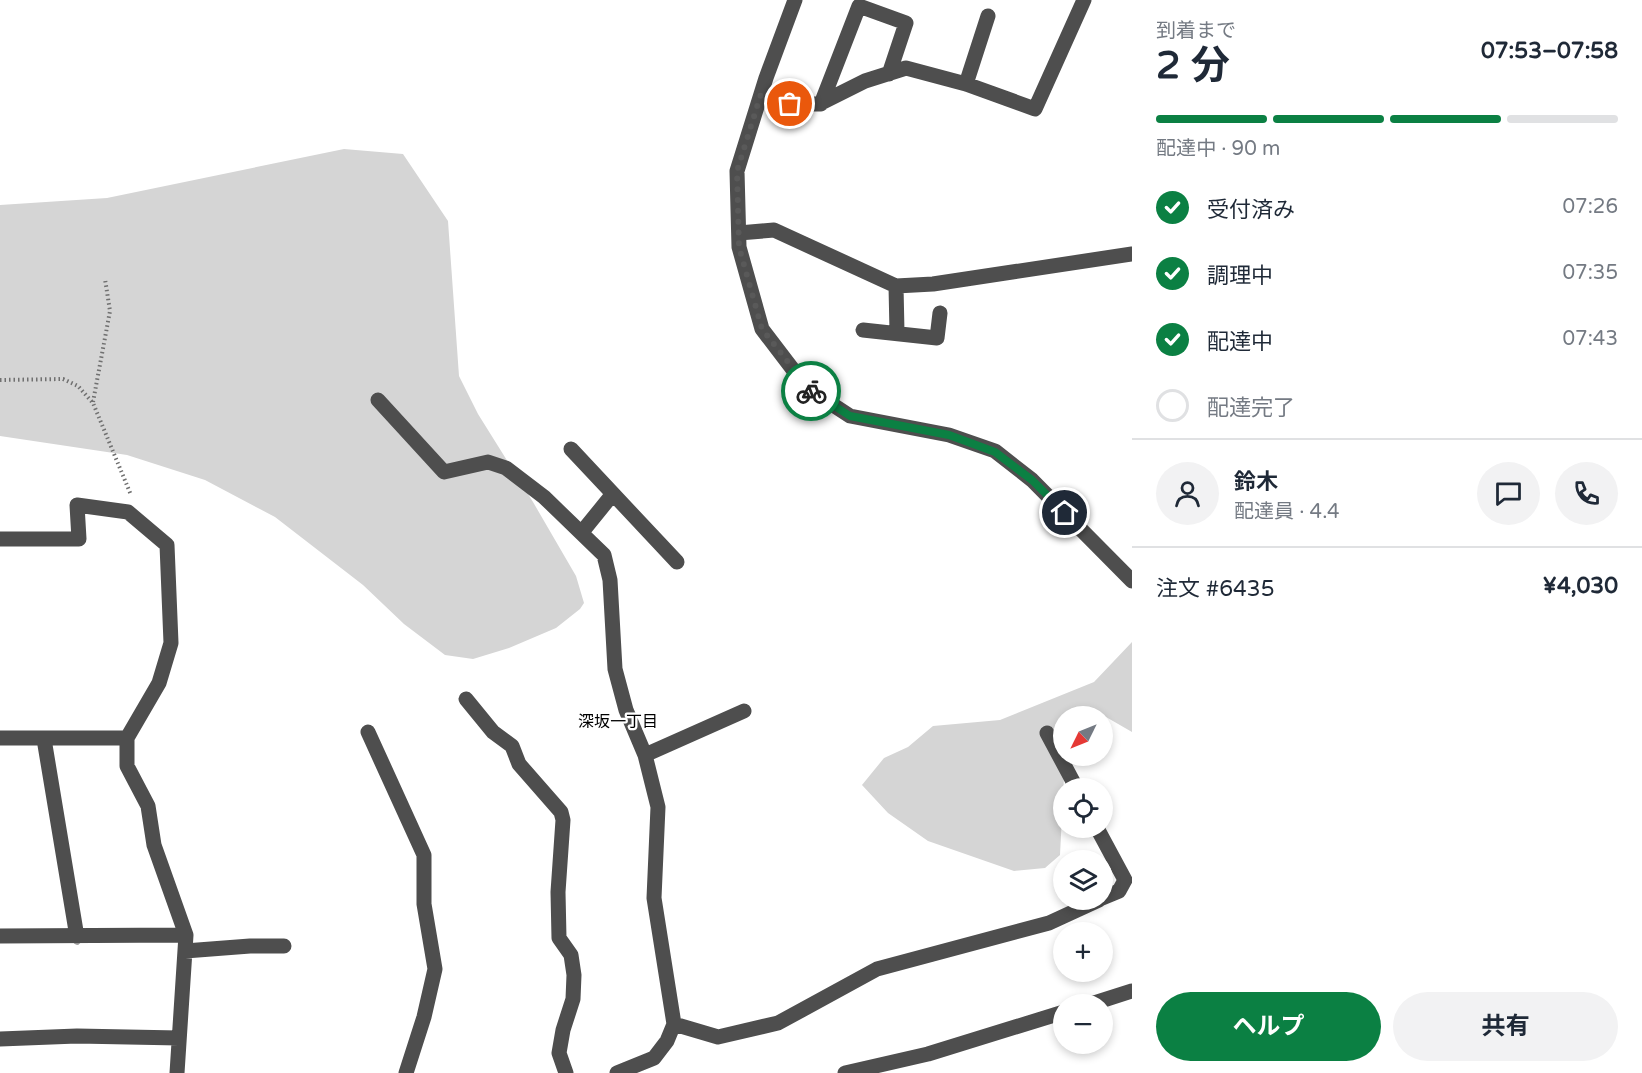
<!DOCTYPE html>
<html lang="ja">
<meta charset="utf-8">
<style>
body{margin:0;font-family:"Varela Round","Noto Sans JP",sans-serif;background:#f2f2f3;color:#1f2937;height:100vh;display:flex;flex-direction:column;font-size:22px;white-space:nowrap}
*{box-sizing:border-box;margin:0}
p{font-size:20px;color:#747a83}
.icon{flex:none;width:33px;height:33px;fill:none;stroke:currentColor;stroke-width:2;stroke-linecap:round;stroke-linejoin:round}
.map{position:relative;flex:1;overflow:hidden}
.side{display:flex;flex-direction:column;background:#fff;width:510px}
.side>*{flex:none}
.needle{width:39px;rotate:227deg}
.buttons{position:absolute;left:1053px;top:706px;display:grid;gap:12px}
.buttons a{display:grid;place-items:center;width:60px;height:60px;border-radius:50%;background:#fff;box-shadow:0 3px 9px #0003;font-size:30px}
.pin{position:absolute;display:grid;place-items:center;width:51px;height:51px;color:#fff;margin:-26px;border:3px solid #fff;border-radius:50%;box-shadow:0 2px 6px #0007}
.courier{position:absolute;display:grid;place-items:center;width:60px;height:60px;margin:-30px;border:4px solid #0b8043;border-radius:50%;background:#fff;color:#222;box-shadow:0 2px 8px #0007}
.summary em{font-style:normal;font-weight:700}
.summary div{display:flex;flex-direction:column-reverse}
.summary{display:flex;align-items:center;justify-content:space-between;height:102px;padding:0 24px}
h1{font-size:39px;font-weight:700;line-height:45px}
.bar{display:grid;grid-template-columns:repeat(4,1fr);gap:9px 6px;align-content:center;height:72px;padding:0 24px}
.bar i{height:8px;border-radius:4px;background:#e0e1e3}
.bar .on{background:#0b8043}
.bar p{grid-column:span 4}
.line{display:flex;align-items:center;gap:15px;padding:0 24px;border-top:2px solid #e0e1e3}
.line div{flex:1}
.round{display:grid;place-items:center;flex:none;width:63px;height:63px;border-radius:32px;background:#f2f2f3}
ol{padding:0 24px;list-style:none}
li{display:flex;align-items:center;gap:18px;height:66px}
li p{margin-inline-start:auto}
li .icon{padding:6px;border-radius:50%;background:#0b8043;color:#fff;stroke-width:4}
li:last-child{color:#747a83}
li i{width:33px;height:33px;border:3px solid #e0e1e3;border-radius:50%}
.button{display:flex;gap:12px;margin-top:auto;padding:12px 24px}
.button a{flex:1;height:69px;border-radius:36px;background:#0b8043;color:#fff;font-size:24px;font-weight:700;line-height:69px;text-align:center}
.button a+a{background:#f2f2f3;color:#1f2937}
main{display:flex;flex:1;min-height:0}
.map>svg:first-child{display:block}
.green{fill:#d5d5d5}
.lines{fill:none;stroke-linecap:round;stroke-linejoin:round}
.path{stroke:#707070;stroke-width:4;stroke-dasharray:1.5 3;stroke-linecap:butt}
.minor{stroke:#4e4e4e;stroke-width:15}
.done{stroke:#595959;stroke-width:6;stroke-dasharray:0 10.8}
.route{stroke:#0b8043;stroke-width:8}
.labels{text-anchor:middle;dominant-baseline:central;stroke-width:4.5;stroke-linejoin:round;paint-order:stroke}
.neighbourhood-label{font-size:16px;fill:#000;stroke:#fff}
</style>
<main>
<div class="map">
<svg width="1132" height="1073" viewBox="0 0 1132 1073">
<rect width="100%" height="100%" fill="#fff"/>
<path class="green" d="M344 149 403 154 448 221 459 376 478 414 533 502 576 576 584 603 580 609 556 628 509 648 473 659 445 655 404 624 363 585 275 517 205 480 127 455 0 436V205L107 198Z
M1132 642V732L1106 717H1064L1065 756 1060 855 1045 868 1014 871 928 841 888 813 862 785 884 758 908 747 933 726 1000 720 1094 682Z"/>
<g class="lines">
<path class="path" d="M0 380 63 379 78 386 93 403 131 495
M93 402 110 311 105 279"/>
<path class="minor" d="M795 0 766 78 737 171 739 247 762 329 807 388 850 416 949 435 995 451 1032 480 1132 581
M966 84 988 16
M761 94 790 104H819L865 81 906 68 966 84 1035 109 1084 0
M821 104 859 6 906 23 889 74
M739 233 774 230 896 286 933 284 1132 254
M896 286 897 332
M863 330 937 338 940 313
M378 400 444 472 488 462 506 468 544 497 604 555 610 580 615 669 626 710 645 755 658 807 654 898 674 1024 667 1041 654 1058 617 1073
M571 449 677 562
M582 532 612 495
M0 539H79L77 505 128 512 167 545 171 643 159 683 127 738V766L148 806 154 845 186 935 177 1073
M466 699 493 732 512 746 519 764 561 812 563 820 558 892 559 938 571 955 574 975 573 999 563 1030 559 1053 566 1073
M368 732 424 855V904L435 969 424 1017 406 1073
M1047 733 1077 789
M0 738H127
M44 739 77 937
M645 755 744 711
M1097 828 1125 880 1119 891 1102 898
M0 936 186 935
M185 951 250 946H284
M1088 1005 1132 991
M674 1024 718 1037 778 1023 877 969 1049 923 1099 900
M0 1039 77 1036 179 1038
M845 1073 928 1054 1064 1012"/>
</g>
<g class="lines">
<path class="done" d="M790 104 761 94 737 171 739 247 762 329 811 391"/>
<path class="route" d="M811 391 850 416 949 435 995 452 1032 480 1065 513"/>
</g>
<g class="labels">
<g class="neighbourhood-label">
<text x="618" y="722">深坂一丁目</text>
</g>
</g>
</svg>
<div class="buttons">
<a><svg class="needle" viewBox="-14 -14 28 28"><path d="M0-13l5 13h-10z" fill="#e53935"/><path d="M0 13l5-13h-10z" fill="#747a83"/></svg></a>
<a><svg class="icon" aria-label="locate" viewBox="0 0 24 24"><circle cx="12" cy="12" r="6"/><path d="M12 2v4M12 18v4M2 12h4M18 12h4"/></svg></a>
<a><svg class="icon" aria-label="layers" viewBox="0 0 24 24"><path d="M12 4l9 5-9 5-9-5zM3 14l9 5 9-5"/></svg></a>
<a>+</a>
<a>−</a>
</div>
<div class="pin" style="left:790px;top:104px;background:#ea580c"><svg class="icon" aria-label="bag" viewBox="0 0 24 24"><path d="M5 8h14l-1 12H6zM9 8a3 3 0 0 1 6 0"/></svg></div>
<div class="pin" style="left:1065px;top:513px;background:#1f2937"><svg class="icon" aria-label="home" viewBox="0 0 24 24"><path d="M3 11l9-7 9 7M6 9v11h12V9"/></svg></div>
<div class="courier" style="left:811px;top:391px"><svg class="icon" aria-label="bike" viewBox="0 0 24 24"><circle cx="6" cy="16" r="4"/><circle cx="18" cy="16" r="4"/><path d="M6 16l4-8h5l3 8M10 8l3 8H6M13 5h3"/></svg></div>
</div>
<section class="side">
<div class="summary"><div><h1>2 分</h1><p>到着まで</p></div><em>07:53–07:58</em></div>
<div class="bar"><i class="on"></i><i class="on"></i><i class="on"></i><i></i><p>配達中 · 90 m</p></div>
<ol>
<li><svg class="icon" aria-label="check" viewBox="0 0 24 24"><path d="M5 12l5 5 9-10"/></svg>受付済み<p>07:26</p></li>
<li><svg class="icon" aria-label="check" viewBox="0 0 24 24"><path d="M5 12l5 5 9-10"/></svg>調理中<p>07:35</p></li>
<li><svg class="icon" aria-label="check" viewBox="0 0 24 24"><path d="M5 12l5 5 9-10"/></svg>配達中<p>07:43</p></li>
<li><i></i>配達完了</li>
</ol>
<div class="line" style="height:108px"><a class="round"><svg class="icon" aria-label="person" viewBox="0 0 24 24"><circle cx="12" cy="8" r="4"/><path d="M4 21q1-7 8-7t8 7"/></svg></a><div><b>鈴木</b><p>配達員 · 4.4</p></div><a class="round"><svg class="icon" aria-label="chat" viewBox="0 0 24 24"><path d="M4 5h16v11H9l-5 4z"/></svg></a><a class="round"><svg class="icon" aria-label="phone" viewBox="0 0 24 24"><path d="M5 4h4l2 5-3 2q2 4 5 5l2-3 5 2v4C11 20 4 13 5 4z"/></svg></a></div>
<div class="line" style="height:78px"><div>注文 #6435</div><b>¥4,030</b></div>
<div class="button"><a>ヘルプ</a><a>共有</a></div>
</section>
</main>
